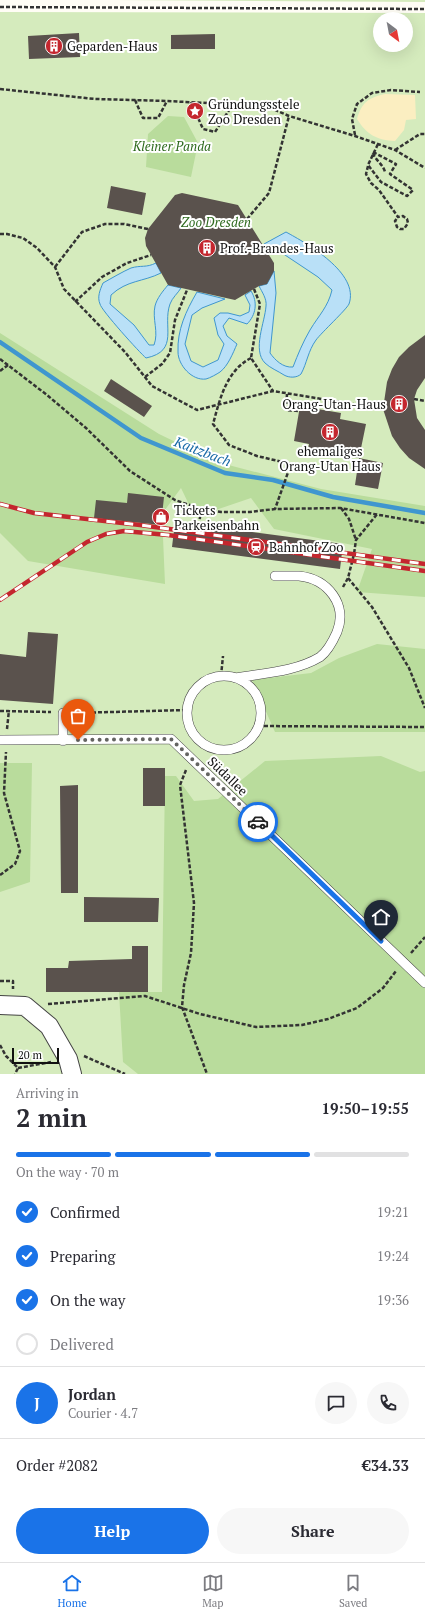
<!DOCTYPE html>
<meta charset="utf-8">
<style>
body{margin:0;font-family:"PT Serif",serif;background:#f7f7f7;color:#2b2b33;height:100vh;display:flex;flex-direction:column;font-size:15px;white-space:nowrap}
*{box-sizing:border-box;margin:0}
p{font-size:13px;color:#7c7c81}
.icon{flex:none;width:22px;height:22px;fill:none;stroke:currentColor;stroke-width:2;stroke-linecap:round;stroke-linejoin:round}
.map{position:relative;height:1074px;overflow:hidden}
.drawer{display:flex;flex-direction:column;background:#fff;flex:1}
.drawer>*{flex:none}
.needle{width:26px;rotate:148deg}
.controls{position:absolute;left:373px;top:12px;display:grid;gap:8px}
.controls a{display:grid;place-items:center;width:40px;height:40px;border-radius:50%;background:#fff;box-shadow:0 4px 16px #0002;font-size:20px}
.scale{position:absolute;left:12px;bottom:10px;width:47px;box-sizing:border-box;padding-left:4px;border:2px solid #111;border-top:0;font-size:11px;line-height:14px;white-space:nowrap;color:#111;-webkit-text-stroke:3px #fff;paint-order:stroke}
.pin{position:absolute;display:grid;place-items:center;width:34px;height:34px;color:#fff;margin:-41px -17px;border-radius:50% 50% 50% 0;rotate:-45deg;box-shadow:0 0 4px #0007}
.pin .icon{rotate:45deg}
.courier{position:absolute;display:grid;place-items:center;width:40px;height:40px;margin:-20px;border:3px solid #1a73e8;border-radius:50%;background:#fff;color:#222;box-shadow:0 1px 5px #0007}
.head em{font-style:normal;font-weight:600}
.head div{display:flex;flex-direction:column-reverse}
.head{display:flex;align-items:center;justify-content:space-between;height:68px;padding:0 16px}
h1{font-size:26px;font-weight:600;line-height:30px}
.bar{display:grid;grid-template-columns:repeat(4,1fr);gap:6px 4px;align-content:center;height:48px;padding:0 16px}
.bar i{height:5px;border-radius:3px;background:#e1e1e2}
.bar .active{background:#1a73e8}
.bar p{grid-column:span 4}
.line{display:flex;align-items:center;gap:10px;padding:0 16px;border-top:1px solid #e1e1e2}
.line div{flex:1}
.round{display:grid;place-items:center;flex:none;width:42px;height:42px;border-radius:21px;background:#f7f7f7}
ol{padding:0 16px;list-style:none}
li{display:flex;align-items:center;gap:12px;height:44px}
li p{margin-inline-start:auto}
li .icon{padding:4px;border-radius:50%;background:#1a73e8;color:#fff;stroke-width:4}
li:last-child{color:#7c7c81}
li i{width:22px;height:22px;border:2px solid #e1e1e2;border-radius:50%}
.action{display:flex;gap:8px;margin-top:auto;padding:8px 16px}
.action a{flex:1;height:46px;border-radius:24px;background:#1a73e8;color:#fff;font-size:16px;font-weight:600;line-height:46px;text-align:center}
.action a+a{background:#f7f7f7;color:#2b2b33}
.tab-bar{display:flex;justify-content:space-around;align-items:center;height:56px;border-top:1px solid #e1e1e2;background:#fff;font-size:11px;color:#7c7c81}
.tab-bar a{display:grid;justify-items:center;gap:2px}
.tab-bar .active{color:#1a73e8}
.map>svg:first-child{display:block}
.green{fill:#d5ebbd;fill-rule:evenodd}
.forest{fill:#b9dc9c}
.sand{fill:#fbeec1}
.water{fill:#b9e0f7;stroke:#3f96cf}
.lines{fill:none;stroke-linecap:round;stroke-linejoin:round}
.stream{stroke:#3f96cf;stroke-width:4.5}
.building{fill:#5a524d}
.lane-casing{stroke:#444;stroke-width:10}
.street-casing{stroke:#444;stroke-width:20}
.path{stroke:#333;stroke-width:2.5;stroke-dasharray:4 2;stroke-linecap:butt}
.lane{stroke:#fff;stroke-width:9}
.street{stroke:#fff;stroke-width:18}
.rail-casing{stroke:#c4262e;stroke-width:4.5}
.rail{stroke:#fff;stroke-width:3;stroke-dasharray:9;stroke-linecap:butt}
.done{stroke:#646461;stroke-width:4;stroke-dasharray:0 7.2}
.route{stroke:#1a73e8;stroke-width:5}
.labels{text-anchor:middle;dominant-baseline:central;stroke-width:4;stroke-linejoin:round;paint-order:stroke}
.poi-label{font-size:13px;fill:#111;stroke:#fff;text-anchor:start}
.park-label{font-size:13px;font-style:italic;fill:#2f6b1f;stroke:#fff}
.street-label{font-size:13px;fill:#111;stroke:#fff}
.water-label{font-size:14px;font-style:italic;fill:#1768a6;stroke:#fff}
</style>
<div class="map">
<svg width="425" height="1074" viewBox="0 0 425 1074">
<rect width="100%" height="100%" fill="#fffdf5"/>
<path class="green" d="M114 0H425V2Z
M0 12 425 13V1074H0ZM380 19H406V45H380Z"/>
<path class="forest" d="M168 116 184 117 198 143 191 177 146 167 148 134Z
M0 333 159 434 217 462 321 489 425 506V597L357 592 372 549 274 529 251 498 195 517 181 488 162 514 165 584 28 561 0 533Z
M377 644 425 649V732H275L252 680 311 673 339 658Z
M381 756 420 772 425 771V1074H138L123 1062 119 992H162L165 776H176L194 801 218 799 265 761Z
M0 763H32L30 882 0 892Z"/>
<path class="sand" d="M385 94 415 95 416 119 406 120 404 130 395 141C377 140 367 135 357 119 362 102 368 98 385 94Z"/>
<path class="water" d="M286 232C306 243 360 273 349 304 346 310 322 332 316 340 308 351 307 363 301 374 297 378 289 378 284 375 278 371 270 368 265 363 252 350 265 322 266 306 267 299 262 292 259 286L267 284 274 271 276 293 270 353C275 360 283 368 293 367 298 354 303 342 310 330 319 315 328 307 332 290L318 277 279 251 274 249 270 254 264 244Z
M156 263 161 273C143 282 127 280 111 295L110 304 134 325 149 345H154C159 332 152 319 155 306 157 298 163 291 168 285L181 288C178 293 172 298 170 304 162 326 180 351 146 358 140 353 101 310 100 304 97 297 100 290 103 283 112 278 122 272 131 268 141 265 146 268 156 263Z
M251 291C258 302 256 315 247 324L229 318 223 326 227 336 237 344C233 353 228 366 220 372 217 374 210 378 206 379 192 381 178 365 178 352 177 330 186 311 197 292L225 299 202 308 192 315 185 344 191 361 203 367 218 360 224 344 218 335 214 318 220 313H228L240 316 249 312 250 305 245 295Z"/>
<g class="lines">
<path class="stream" d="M0 342 141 438 225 473 273 480 333 497 425 513"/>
</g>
<path class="building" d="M79 33 80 57 29 59 28 36Z
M215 34V49H171V35Z
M111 186 146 193 142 215 107 208Z
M182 193 238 205 274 263V271L267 284 259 286 235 300 168 285 146 246 145 238 148 229 175 195Z
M425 335V378L417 390 414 399 417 418 425 430V469L409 458 400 448 392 436 383 409 387 382 392 369 399 357 409 347Z
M111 379 152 406 144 417 104 391Z
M300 406 341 413 340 419 366 424 359 458 308 449 309 444 294 441Z
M359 458 383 463 378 489 355 485Z
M128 493 164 497 161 525 94 518 96 500 127 503Z
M175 522 343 544 340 569 172 547Z
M28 632 58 634 53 704 0 700V654L26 657Z
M143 768H165V806H143Z
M78 785V893H61L60 786Z
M84 897 159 898 158 922H84Z
M132 946H148V992H46V968H68L69 961 132 959Z"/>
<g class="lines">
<defs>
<path id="lane" d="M187 713a37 37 0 1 1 74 0a37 37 0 1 1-74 0Z
M235 678C263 673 295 672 320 657 328 651 333 641 337 632 348 605 328 579 299 576 291 576 283 576 275 576
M63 713V741
M0 740 171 739 425 983"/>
<path id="street" d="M0 1005 25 1006 49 1026 68 1059 72 1074"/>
</defs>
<use href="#lane" class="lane-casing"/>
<use href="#street" class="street-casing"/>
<path class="path" d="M0 7 425 9
M0 89 95 99 167 101 266 106 289 116 355 136 395 150 425 168
M135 100 143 118H158L167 101
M191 102 203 129 215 132 233 104
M355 135 352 119 357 104 372 93 391 90 420 92
M395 150 420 134H425
M373 152 396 164 390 174 413 190 407 196 381 182 368 165 378 144
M373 153C375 160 383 164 385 172
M368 166 366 174 371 183 379 190 398 217 403 216 407 219 408 223 404 229H400L397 227 395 221 398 217
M247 219 269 193 289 116
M0 234H7L23 238 37 248 55 267 64 289 125 352 152 386 197 410 273 391 383 409
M55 267 82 232 105 224H124L148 229
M254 289 260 304 251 358 273 391
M75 302 102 277 127 263 151 255
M251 358C226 371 220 399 213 424L229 445 257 456 291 464 275 509
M0 359 47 395 86 428 130 471 175 500 201 509 221 512H250L275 509 340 508 425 523
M0 371 8 365
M145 377 162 364 170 353 175 320 187 290
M287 394 286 410 299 411
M414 399 425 401
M341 508 349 519 356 540
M199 525 201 509
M348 578 372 607 409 668 425 708
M343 587 348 578 354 554 356 540 378 513
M221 676 223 656
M0 711 51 712
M74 713 187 710
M258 726 425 727
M7 729 9 710
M186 770 180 785 194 903 191 953 184 985 182 1007 207 1074
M0 875 15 864 20 851 4 793 6 752
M411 953 425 937
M0 981H13V989
M48 1004 145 996 200 1014 256 1027 302 1025 328 1019 357 1008 383 988 396 971
M0 1045 6 1056 18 1068 15 1074
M84 1056 125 1074
M18 1068 51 1062"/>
<use href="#lane" class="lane"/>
<use href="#street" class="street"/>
<defs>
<path id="rail" d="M0 504 34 513 140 525 425 564
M0 600 87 542 106 534 124 531 168 535 425 571"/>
</defs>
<use href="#rail" class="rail-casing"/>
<use href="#rail" class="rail"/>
</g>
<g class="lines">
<path class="done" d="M78 740 171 739 258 822"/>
<path class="route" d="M258 822 381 941"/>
</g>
<defs>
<symbol id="building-disc" viewBox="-11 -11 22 22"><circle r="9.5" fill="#c4262e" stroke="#fff"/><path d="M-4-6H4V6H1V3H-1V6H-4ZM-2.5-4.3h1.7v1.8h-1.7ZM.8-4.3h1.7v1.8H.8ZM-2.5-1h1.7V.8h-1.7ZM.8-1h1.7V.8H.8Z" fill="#fff"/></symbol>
<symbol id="sight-disc" viewBox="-11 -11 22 22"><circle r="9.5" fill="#c4262e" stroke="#fff"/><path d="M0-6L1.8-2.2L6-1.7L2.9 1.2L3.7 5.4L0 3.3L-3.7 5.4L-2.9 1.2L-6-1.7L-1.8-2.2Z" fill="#fff"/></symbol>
<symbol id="shop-disc" viewBox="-11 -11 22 22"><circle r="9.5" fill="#c4262e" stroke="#fff"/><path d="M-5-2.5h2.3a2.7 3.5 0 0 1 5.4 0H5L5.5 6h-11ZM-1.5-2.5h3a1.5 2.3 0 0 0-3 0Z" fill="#fff"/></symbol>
<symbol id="station-disc" viewBox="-11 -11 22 22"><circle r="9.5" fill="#c4262e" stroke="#fff"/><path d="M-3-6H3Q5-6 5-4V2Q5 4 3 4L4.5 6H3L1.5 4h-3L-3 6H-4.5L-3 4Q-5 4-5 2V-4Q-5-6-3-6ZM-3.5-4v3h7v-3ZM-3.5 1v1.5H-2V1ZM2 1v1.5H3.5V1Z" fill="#fff"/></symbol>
</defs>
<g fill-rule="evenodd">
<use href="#building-disc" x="44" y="36" width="20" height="20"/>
<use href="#sight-disc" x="185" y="101" width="20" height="20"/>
<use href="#building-disc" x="197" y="238" width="20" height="20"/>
<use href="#building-disc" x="389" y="394" width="20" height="20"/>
<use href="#building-disc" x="320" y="422" width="20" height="20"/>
<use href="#shop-disc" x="151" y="507" width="20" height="20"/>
<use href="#station-disc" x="246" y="537" width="20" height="20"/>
</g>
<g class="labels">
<g class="poi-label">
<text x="67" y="46">Geparden-Haus</text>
<text x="208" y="104">Gründungsstele<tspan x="208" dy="15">Zoo Dresden</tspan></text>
<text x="220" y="248">Prof.-Brandes-Haus</text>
<text x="386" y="404" text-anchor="end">Orang-Utan-Haus</text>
<text x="330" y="451" text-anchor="middle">ehemaliges<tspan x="330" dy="15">Orang-Utan Haus</tspan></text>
<text x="174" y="510">Tickets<tspan x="174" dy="15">Parkeisenbahn</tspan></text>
<text x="269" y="547">Bahnhof Zoo</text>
</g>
<g class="park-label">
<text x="172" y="146">Kleiner Panda</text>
<text x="216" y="222">Zoo Dresden</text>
</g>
<g class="street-label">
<text transform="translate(228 776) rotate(44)">Südallee</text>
</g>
<g class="water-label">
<text transform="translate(203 451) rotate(21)">Kaitzbach</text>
</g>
</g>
</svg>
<div class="controls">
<a><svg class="needle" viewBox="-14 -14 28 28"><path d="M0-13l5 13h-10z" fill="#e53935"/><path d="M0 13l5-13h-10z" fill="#7c7c81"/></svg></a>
</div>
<div class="scale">20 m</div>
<div class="pin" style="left:78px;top:740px;background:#ea580c"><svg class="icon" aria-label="bag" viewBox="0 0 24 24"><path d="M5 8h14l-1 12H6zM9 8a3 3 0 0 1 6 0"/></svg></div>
<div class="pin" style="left:381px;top:941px;background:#1f2937"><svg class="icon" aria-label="home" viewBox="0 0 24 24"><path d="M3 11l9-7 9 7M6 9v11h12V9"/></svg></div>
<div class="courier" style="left:258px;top:822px"><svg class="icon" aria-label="car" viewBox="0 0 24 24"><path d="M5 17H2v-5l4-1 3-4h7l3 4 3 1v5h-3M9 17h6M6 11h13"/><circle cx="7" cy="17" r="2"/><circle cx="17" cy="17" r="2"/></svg></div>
</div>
<section class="drawer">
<div class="head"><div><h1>2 min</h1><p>Arriving in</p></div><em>19:50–19:55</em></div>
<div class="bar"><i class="active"></i><i class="active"></i><i class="active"></i><i></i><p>On the way · 70 m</p></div>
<ol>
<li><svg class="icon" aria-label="check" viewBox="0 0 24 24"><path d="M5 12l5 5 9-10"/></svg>Confirmed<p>19:21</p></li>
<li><svg class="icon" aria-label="check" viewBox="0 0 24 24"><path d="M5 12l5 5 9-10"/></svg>Preparing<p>19:24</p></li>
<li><svg class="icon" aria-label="check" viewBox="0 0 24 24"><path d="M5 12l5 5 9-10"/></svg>On the way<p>19:36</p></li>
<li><i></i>Delivered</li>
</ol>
<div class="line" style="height:72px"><b class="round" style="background:#1a73e8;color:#fff">J</b><div><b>Jordan</b><p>Courier · 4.7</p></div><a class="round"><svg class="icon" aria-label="chat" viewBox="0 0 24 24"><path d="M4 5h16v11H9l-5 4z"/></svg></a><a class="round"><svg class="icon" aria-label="phone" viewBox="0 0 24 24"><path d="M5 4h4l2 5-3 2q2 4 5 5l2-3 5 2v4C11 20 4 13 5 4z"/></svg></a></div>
<div class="line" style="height:52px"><div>Order #2082</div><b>€34.33</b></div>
<div class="action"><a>Help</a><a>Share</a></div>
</section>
<nav class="tab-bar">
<a class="active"><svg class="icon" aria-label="home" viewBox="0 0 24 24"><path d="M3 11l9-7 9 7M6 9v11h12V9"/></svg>Home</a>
<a><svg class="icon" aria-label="map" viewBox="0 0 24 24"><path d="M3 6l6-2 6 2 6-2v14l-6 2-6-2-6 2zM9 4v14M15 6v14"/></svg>Map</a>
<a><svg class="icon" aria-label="saved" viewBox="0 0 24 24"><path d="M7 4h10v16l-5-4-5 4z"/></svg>Saved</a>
</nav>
